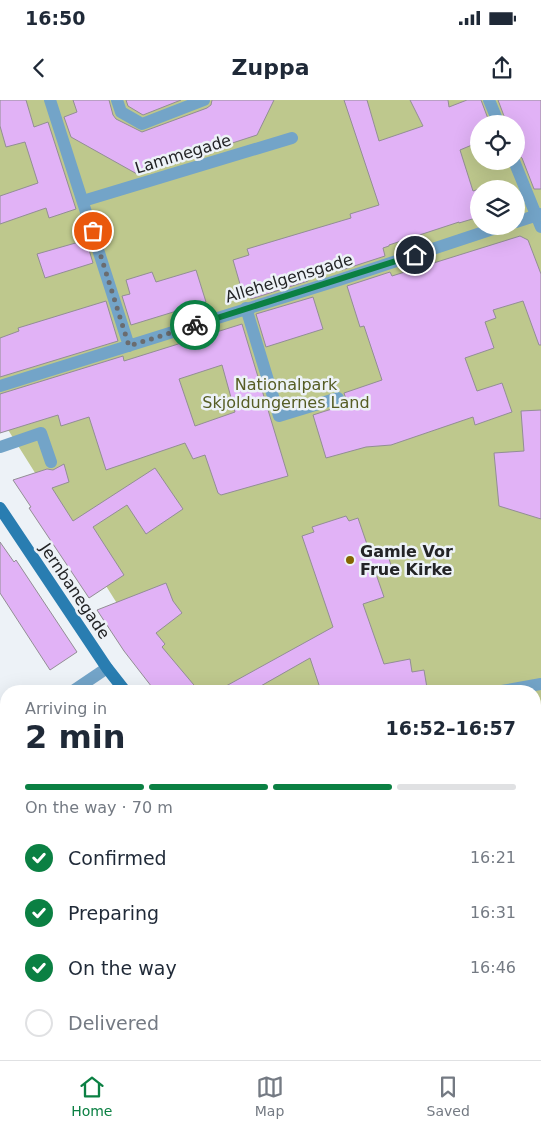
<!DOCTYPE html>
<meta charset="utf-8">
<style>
body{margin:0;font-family:"DejaVu Sans",sans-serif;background:#f6f6f7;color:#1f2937;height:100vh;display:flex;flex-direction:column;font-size:19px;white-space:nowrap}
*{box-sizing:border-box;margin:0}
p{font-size:16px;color:#747a83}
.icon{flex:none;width:28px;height:28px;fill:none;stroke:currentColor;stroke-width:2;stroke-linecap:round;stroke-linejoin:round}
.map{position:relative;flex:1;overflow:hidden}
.side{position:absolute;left:0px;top:585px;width:541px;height:375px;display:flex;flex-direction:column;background:#fff;border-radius:20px 20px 0 0;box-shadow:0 5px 20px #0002}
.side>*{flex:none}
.fabs{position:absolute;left:470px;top:15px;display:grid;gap:10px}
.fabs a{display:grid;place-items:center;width:55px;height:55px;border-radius:50%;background:#fff;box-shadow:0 5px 20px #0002;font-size:25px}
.pin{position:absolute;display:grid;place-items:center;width:42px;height:42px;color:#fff;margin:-21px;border:2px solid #fff;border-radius:50%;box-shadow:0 1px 5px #0007}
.courier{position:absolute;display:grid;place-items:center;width:50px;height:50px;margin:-25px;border:4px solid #0b8043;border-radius:50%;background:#fff;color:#222;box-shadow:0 1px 6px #0007}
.overview em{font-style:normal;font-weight:700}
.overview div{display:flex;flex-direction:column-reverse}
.overview{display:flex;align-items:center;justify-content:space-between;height:85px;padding:0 25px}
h1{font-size:32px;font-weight:700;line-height:38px}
.bar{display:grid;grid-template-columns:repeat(4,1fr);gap:8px 5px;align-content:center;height:60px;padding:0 25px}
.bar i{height:6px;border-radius:4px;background:#e0e1e3}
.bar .active{background:#0b8043}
.bar p{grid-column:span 4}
ol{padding:0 25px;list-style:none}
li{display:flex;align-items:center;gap:15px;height:55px}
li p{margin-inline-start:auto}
li .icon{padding:5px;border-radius:50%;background:#0b8043;color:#fff;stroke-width:4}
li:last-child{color:#747a83}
li i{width:28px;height:28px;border:2px solid #e0e1e3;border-radius:50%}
.status{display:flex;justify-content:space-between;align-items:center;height:35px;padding:0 25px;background:#fff;direction:ltr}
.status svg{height:14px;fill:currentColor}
header{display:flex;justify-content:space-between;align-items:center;height:65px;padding:0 25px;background:#fff;font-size:22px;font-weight:700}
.dock{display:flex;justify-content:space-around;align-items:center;height:70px;border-top:1px solid #e0e1e3;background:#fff;font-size:14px;color:#747a83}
.dock a{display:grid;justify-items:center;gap:2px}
.dock .active{color:#0b8043}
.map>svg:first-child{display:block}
.green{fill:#bec88d;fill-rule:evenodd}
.building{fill:#e1b2f6;stroke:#928e94;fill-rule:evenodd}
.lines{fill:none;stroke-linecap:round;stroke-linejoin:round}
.lane{stroke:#73a4c8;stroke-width:12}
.street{stroke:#73a4c8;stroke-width:12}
.secondary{stroke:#297db1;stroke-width:12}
.rail{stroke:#404144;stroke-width:4;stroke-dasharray:10 5;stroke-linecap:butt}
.done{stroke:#6a6c6f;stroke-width:5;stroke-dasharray:0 9}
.route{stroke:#0b8043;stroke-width:6}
.poi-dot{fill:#846600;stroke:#edf2f7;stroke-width:2}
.labels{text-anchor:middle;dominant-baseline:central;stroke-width:5;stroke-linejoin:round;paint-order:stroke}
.street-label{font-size:16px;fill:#232426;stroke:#edf2f7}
.park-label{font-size:16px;fill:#565d24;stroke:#edf2f7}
.poi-label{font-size:16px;font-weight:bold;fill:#232426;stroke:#edf2f7;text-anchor:start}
</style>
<div class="status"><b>16:50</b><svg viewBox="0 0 49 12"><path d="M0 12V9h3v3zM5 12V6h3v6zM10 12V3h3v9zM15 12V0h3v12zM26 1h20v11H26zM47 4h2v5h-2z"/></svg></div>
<header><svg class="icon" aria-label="back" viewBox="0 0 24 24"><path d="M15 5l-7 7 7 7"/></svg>Zuppa<svg class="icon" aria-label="share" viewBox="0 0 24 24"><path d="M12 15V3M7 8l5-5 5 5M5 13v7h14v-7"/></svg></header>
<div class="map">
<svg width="541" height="960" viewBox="0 0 541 960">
<rect width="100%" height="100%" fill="#edf2f7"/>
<path class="green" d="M0 0H541V960H496L491 954H535V591H172L0 317ZM479 24H516V61H479ZM479 89H516V126H479Z"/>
<path class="building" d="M0 0H26L34 27 48 22 76 109 49 118 46 108 0 124V96L38 83 25 42 6 47 0 26Z
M73 0H109L113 15 116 19 142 32 207 8 211 5 212 0H274L257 35 137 74 71 37 64 17 77 12Z
M126 0H181L143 15 128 6Z
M344 0H367L379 41 423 26 410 0H448L449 7 467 0H481L490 24H479V42L460 50 473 91 479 89V117L459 123V122L389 145V146L383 148 385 156 342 170 340 162 306 172 308 181 251 199 248 189 242 191 233 160 249 155 247 149 351 118 350 114 379 105Z
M498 0H541V89H534L522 58 516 53V24H507Z
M520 136 528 140 541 174V245H539L523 201 493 210 496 218 485 222 494 248 465 258 477 291 502 283 512 312 475 325 473 317 391 345 366 347 326 358 313 315 338 307 344 304 346 299 344 293 382 280 364 226 360 227 347 186 390 172 392 176Z
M86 140 93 163 45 178 37 154Z
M196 170 206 202 131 225 122 196 130 194 126 180 152 172 156 182Z
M313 197 323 229 266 247 256 214Z
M106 201 118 241 0 277V238L19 231 18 228Z
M242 224 288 376 221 395 218 393 205 355 193 359 185 343 106 370 89 317 61 326 58 315 0 333V294L123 256 124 261ZM222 265 235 312 195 326 179 279Z
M541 310V419L499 406 494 353 524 351 521 311Z
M64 364 69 382 52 388 73 421 155 368 183 409 146 434 127 405 93 427 124 475 89 498 29 408 31 407 13 380 47 369 53 370Z
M346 416 349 421 358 418 370 453 385 447 392 468 376 474 384 497 363 504 384 564 410 559 412 572 424 570 427 588 408 591H321L310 558 252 591H217L333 527 302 436 314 432 312 427Z
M0 442 14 462 16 460 77 552 50 570 0 493Z
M166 483 173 501 182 513 156 533 165 544 162 547 199 591H155L124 551 97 510Z"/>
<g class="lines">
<path class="lane" d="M117 0 121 12 142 24 204 0
M246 208 279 316 338 298
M0 347 41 333 51 362
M73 591 107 568
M0 615 6 621
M535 650 541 648
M338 954 342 960
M388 954 392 960"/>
<path class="street" d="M50 0 129 246
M489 0 499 24
M514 61 541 127
M83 101 292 38
M516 122 541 114
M0 286 339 180 502 126
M502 591 541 584
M535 859 541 855"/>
<path class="secondary" d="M0 408 107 568 125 591
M443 954 447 960"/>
<path class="rail" d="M0 858 6 862
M0 877 6 881
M0 892 6 896
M0 909 6 914
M0 928 6 932
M36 954 45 960
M61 954 70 960
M88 954 97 960
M108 954 117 960
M144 954 153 960"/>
</g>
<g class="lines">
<path class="done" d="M93 131 129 246 195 225"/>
<path class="route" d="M195 225 415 155"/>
</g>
<circle class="poi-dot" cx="350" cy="460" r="5"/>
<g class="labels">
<g class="street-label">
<text transform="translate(183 54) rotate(-17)">Lammegade</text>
<text transform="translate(289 178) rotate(-17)">Allehelgensgade</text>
<text transform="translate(75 491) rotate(56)">Jernbanegade</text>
</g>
<g class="park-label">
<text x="286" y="284">Nationalpark<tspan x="286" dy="18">Skjoldungernes Land</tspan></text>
</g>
<g class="poi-label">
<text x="360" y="451">Gamle Vor<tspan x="360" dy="18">Frue Kirke</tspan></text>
</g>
</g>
</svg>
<div class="fabs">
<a><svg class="icon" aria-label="locate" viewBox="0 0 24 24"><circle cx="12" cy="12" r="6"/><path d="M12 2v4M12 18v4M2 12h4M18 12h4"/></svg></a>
<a><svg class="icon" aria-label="layers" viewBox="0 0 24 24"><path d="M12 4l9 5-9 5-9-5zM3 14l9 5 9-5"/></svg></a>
</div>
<div class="pin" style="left:93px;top:131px;background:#ea580c"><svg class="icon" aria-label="bag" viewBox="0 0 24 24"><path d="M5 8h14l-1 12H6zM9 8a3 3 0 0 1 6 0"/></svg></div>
<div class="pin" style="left:415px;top:155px;background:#1f2937"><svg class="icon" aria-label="home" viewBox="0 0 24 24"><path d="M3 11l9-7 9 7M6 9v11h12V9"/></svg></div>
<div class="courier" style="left:195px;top:225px"><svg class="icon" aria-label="bike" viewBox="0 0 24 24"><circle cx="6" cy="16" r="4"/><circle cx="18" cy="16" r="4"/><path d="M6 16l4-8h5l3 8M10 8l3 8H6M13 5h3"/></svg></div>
<section class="side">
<div class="overview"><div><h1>2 min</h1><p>Arriving in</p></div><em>16:52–16:57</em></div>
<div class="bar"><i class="active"></i><i class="active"></i><i class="active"></i><i></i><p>On the way · 70 m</p></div>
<ol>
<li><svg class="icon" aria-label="check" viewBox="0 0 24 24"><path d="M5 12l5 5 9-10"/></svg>Confirmed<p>16:21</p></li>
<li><svg class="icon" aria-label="check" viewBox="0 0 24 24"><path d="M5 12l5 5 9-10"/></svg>Preparing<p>16:31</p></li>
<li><svg class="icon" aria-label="check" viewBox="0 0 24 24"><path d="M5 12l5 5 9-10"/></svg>On the way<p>16:46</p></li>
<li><i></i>Delivered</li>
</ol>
</section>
</div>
<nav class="dock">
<a class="active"><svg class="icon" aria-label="home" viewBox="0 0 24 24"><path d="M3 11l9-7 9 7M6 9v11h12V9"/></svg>Home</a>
<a><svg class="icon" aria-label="map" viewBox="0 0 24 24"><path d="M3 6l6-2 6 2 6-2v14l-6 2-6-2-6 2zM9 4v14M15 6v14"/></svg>Map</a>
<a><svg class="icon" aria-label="saved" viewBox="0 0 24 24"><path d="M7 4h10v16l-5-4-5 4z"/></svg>Saved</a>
</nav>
